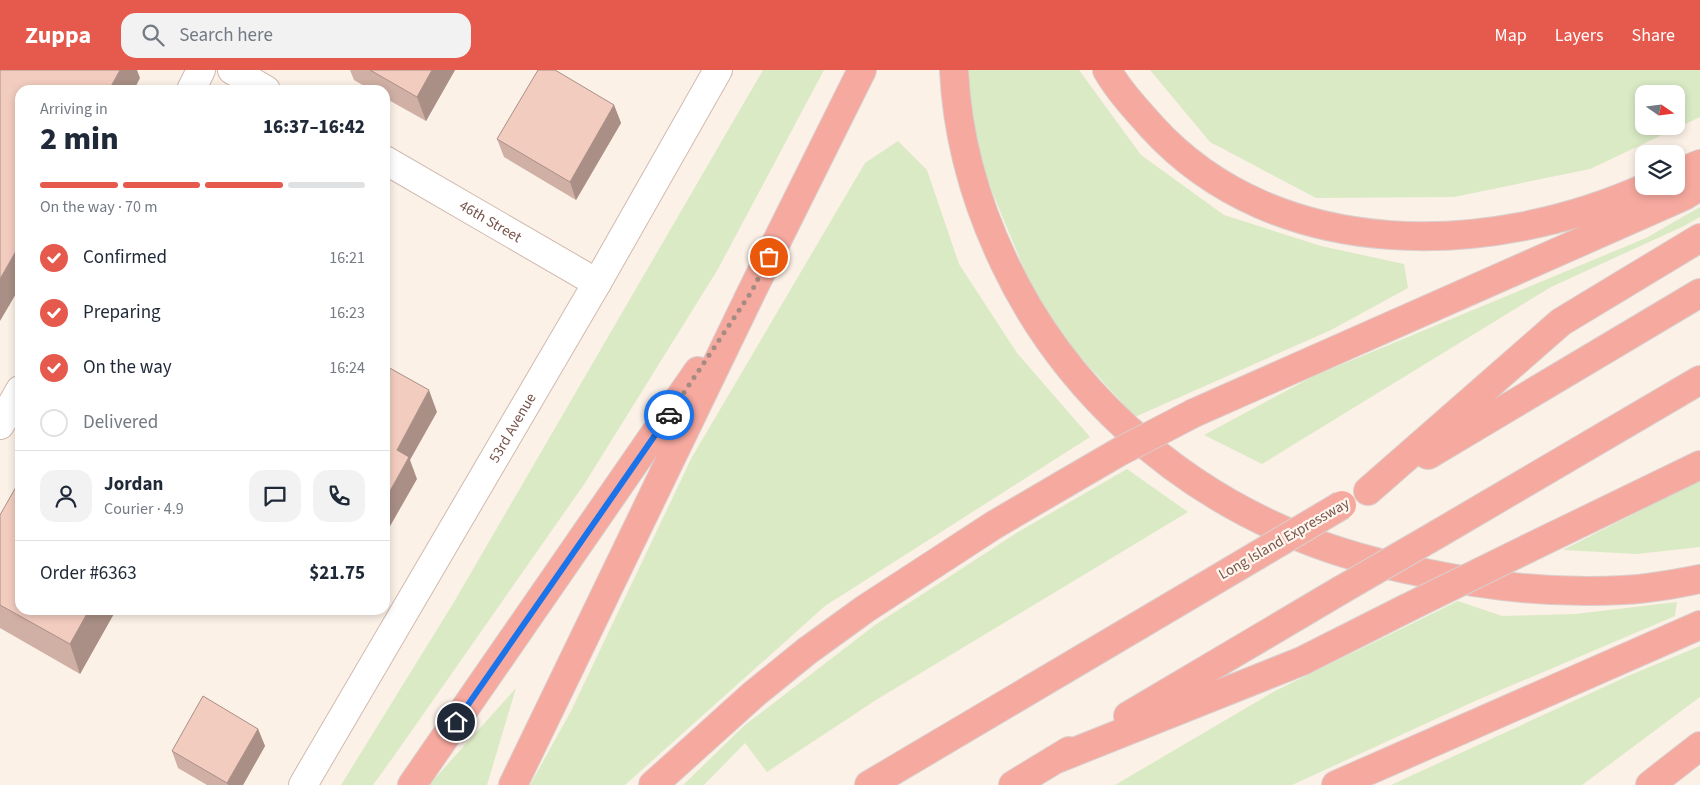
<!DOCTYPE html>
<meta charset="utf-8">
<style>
body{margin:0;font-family:"Source Sans 3",sans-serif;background:#f2f2f3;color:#1f2937;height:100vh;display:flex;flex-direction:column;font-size:19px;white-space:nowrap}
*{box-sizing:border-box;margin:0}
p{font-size:16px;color:#747a83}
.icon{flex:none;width:28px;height:28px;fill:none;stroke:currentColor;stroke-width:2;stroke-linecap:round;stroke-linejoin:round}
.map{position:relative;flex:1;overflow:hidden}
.details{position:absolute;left:15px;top:15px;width:375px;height:530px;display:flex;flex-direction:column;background:#fff;border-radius:15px;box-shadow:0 2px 8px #0003}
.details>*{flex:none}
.needle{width:32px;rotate:104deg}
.buttons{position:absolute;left:1635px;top:15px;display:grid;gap:10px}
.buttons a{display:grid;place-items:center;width:50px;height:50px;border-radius:10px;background:#fff;box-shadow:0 2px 8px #0003;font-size:25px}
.pin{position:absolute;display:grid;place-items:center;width:42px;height:42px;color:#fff;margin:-21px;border:2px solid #fff;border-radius:50%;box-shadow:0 1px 5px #0007}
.courier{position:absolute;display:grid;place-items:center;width:50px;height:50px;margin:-25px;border:4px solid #1a73e8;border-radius:50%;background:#fff;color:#222;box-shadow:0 1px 6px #0007}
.overview em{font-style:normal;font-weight:800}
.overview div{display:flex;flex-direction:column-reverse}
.overview{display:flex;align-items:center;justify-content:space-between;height:85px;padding:0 25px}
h1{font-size:32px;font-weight:800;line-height:38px}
.bar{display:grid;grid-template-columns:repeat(4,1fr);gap:8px 5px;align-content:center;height:60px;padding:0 25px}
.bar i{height:6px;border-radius:4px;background:#e0e1e3}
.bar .selected{background:#e6594d}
.bar p{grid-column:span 4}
.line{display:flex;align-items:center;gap:12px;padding:0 25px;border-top:1px solid #e0e1e3}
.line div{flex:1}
.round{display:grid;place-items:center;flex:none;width:52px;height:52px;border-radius:15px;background:#f2f2f3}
ol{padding:0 25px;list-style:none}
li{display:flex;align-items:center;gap:15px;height:55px}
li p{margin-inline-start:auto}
li .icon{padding:5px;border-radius:50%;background:#e6594d;color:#fff;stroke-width:4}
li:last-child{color:#747a83}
li i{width:28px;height:28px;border:2px solid #e0e1e3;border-radius:50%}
header{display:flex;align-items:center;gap:30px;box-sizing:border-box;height:70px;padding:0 25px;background:#e6594d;color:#fff}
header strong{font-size:24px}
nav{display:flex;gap:28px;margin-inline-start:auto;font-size:18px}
.search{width:350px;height:45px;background:#f2f2f3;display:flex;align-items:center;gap:12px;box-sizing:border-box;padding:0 18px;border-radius:15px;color:#747a83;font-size:19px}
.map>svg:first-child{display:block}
.green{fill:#daeac5;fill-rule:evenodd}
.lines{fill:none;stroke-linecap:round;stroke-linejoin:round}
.street-casing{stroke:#d1baaf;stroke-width:30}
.highway-casing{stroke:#d9cfcd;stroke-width:30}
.street{stroke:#fff;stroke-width:28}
.highway{stroke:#f6a99f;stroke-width:28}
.highway-bridge-casing{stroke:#d9cfcd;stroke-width:30;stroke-linecap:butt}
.highway-bridge{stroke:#f6a99f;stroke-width:28}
.wall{fill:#d0afa4}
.shaded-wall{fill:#a98f86}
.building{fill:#f2ccbf;stroke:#a98f86}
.done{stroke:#a68b82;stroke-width:5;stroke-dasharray:0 9}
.route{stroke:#1a73e8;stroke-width:6}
.labels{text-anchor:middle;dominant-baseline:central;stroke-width:4.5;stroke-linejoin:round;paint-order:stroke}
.street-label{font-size:15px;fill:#77544b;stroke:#fff6ee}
</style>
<header>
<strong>Zuppa</strong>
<div class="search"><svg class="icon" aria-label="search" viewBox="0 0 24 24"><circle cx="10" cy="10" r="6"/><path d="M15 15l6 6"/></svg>Search here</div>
<nav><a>Map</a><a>Layers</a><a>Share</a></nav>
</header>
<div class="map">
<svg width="1700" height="715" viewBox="0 0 1700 715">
<rect width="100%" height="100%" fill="#fcf1e7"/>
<path class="green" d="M763 0H824L718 199 585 413 394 686 373 715H341L454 532Z
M963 0H1079L1141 85 1224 145 1321 176 1404 194 1408 218 1331 260 1135 347 1044 247 981 95Z
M1150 0H1700V47L1590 99 1454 127 1316 128 1210 72ZM1644 24H1676V56H1644Z
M898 71 927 100 959 194 1017 283 1090 367 825 536 625 715H530L571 641 692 387 865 93Z
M1700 137V147L1684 156 1551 217 1262 394 1204 365 1314 306 1646 168Z
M1127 399 1188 442 876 630 767 702 745 673 704 715H683L745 655 875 555 1018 462Z
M1700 410V477L1637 484 1563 480Z
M1458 531 1502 546 1575 544 1677 532 1675 546 1475 631 1292 715H1115L1275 621Z
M1700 576V627L1582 715H1391L1628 606Z
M516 618 487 715H429Z"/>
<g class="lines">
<defs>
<g id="street">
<path d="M232 0 266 20"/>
<path d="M191 20 201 0"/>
<path id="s1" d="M385 90 597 213"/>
<path d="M0 355 20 320"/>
<path id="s2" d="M303 715 597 213 718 0"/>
</g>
<path id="highway" d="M954 0C957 66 976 133 1004 192 1063 318 1173 417 1302 468 1341 484 1384 495 1425 503 1491 517 1557 524 1624 520 1650 519 1675 514 1700 509
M1107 0C1119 21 1136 39 1152 57 1277 194 1491 188 1649 116
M1676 104 1700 94
M1194 343 1684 126 1700 116
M1428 385 1700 223
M1368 421 1561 252 1700 168
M1436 465 1700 310
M1529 478 1700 395
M1128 646 1341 520
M1054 690 1302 591 1407 538
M412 715 698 301
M513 715 752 221 862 0
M653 715 754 624 807 581 865 539 994 455 1064 414
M869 715 1256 486
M1013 715 1069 681
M1336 715 1700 555
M1650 715 1700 676"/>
</defs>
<use href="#street" class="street-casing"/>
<use href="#highway" class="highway-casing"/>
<use href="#street" class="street"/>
<use href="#highway" class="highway"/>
<defs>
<path id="highway-bridge" d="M1064 414 1119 382 1194 343
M1256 486 1342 435
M1341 520 1436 465
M1407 538 1529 478"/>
</defs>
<use href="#highway-bridge" class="highway-bridge-casing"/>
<use href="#highway-bridge" class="highway-bridge"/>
</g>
<path class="wall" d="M350 0H455L426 51 385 28V20H371L354 10Z
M614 35 621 53 576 130 504 87 497 69Z
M0 445 116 540 80 604 0 558Z
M258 659 265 676 243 715H207L178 698 172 681Z"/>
<path class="shaded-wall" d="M120 0H137L140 8 134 20H109Z
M432 0H455L426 51 417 27Z
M614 35 621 53 576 130 570 112Z
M20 174V217L0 251V209Z
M429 320 437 342 410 390 417 409 385 465V430L397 380Z
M89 540H116L80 604 70 574Z
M258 659 265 676 243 715H228L227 713Z"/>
<path class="building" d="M0 0H120L109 20H20V174L0 209Z
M370 0H432L417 27Z
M538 0H555L614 35 570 112 497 69Z
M386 296 429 320 397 380 409 387 385 430V299Z
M20 410V540H89L70 574 0 535V445Z
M203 626 258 659 227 713 172 681Z"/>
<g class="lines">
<path class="done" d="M669 345 752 221 769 187"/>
<path class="route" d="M456 652 669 345"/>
</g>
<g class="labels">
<g class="street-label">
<text stroke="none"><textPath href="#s1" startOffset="122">46th Street</textPath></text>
<text stroke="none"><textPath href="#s2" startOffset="414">53rd Avenue</textPath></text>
<text transform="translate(1284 469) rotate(-30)">Long Island Expressway</text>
</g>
</g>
</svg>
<div class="buttons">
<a><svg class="needle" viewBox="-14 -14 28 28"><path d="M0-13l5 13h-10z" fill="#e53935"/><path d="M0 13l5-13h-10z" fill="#747a83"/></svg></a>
<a><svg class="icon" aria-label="layers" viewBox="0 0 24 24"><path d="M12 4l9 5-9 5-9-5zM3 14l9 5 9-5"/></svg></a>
</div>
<div class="pin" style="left:769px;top:187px;background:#ea580c"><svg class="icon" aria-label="bag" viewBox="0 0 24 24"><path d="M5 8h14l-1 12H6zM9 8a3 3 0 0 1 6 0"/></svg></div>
<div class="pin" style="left:456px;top:652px;background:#1f2937"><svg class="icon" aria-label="home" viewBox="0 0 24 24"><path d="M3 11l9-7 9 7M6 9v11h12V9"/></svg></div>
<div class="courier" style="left:669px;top:345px"><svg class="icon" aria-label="car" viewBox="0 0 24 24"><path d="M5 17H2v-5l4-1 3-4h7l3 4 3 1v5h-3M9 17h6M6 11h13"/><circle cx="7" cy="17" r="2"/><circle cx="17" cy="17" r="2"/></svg></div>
<section class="details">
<div class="overview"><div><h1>2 min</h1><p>Arriving in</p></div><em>16:37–16:42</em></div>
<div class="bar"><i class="selected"></i><i class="selected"></i><i class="selected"></i><i></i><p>On the way · 70 m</p></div>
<ol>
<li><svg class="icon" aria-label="check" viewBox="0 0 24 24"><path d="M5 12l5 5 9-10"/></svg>Confirmed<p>16:21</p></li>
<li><svg class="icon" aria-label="check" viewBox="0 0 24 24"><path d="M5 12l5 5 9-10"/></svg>Preparing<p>16:23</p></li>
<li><svg class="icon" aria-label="check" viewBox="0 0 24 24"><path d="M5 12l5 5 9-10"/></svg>On the way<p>16:24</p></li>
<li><i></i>Delivered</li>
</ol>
<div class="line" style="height:90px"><a class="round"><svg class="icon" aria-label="person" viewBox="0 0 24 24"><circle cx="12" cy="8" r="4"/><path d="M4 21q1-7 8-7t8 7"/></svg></a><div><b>Jordan</b><p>Courier · 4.9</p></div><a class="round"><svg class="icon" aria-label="chat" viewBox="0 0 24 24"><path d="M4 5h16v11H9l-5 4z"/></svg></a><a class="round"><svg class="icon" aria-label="phone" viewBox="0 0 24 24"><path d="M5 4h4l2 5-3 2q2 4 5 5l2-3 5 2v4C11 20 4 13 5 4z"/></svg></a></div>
<div class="line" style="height:65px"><div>Order #6363</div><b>$21.75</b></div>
</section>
</div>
